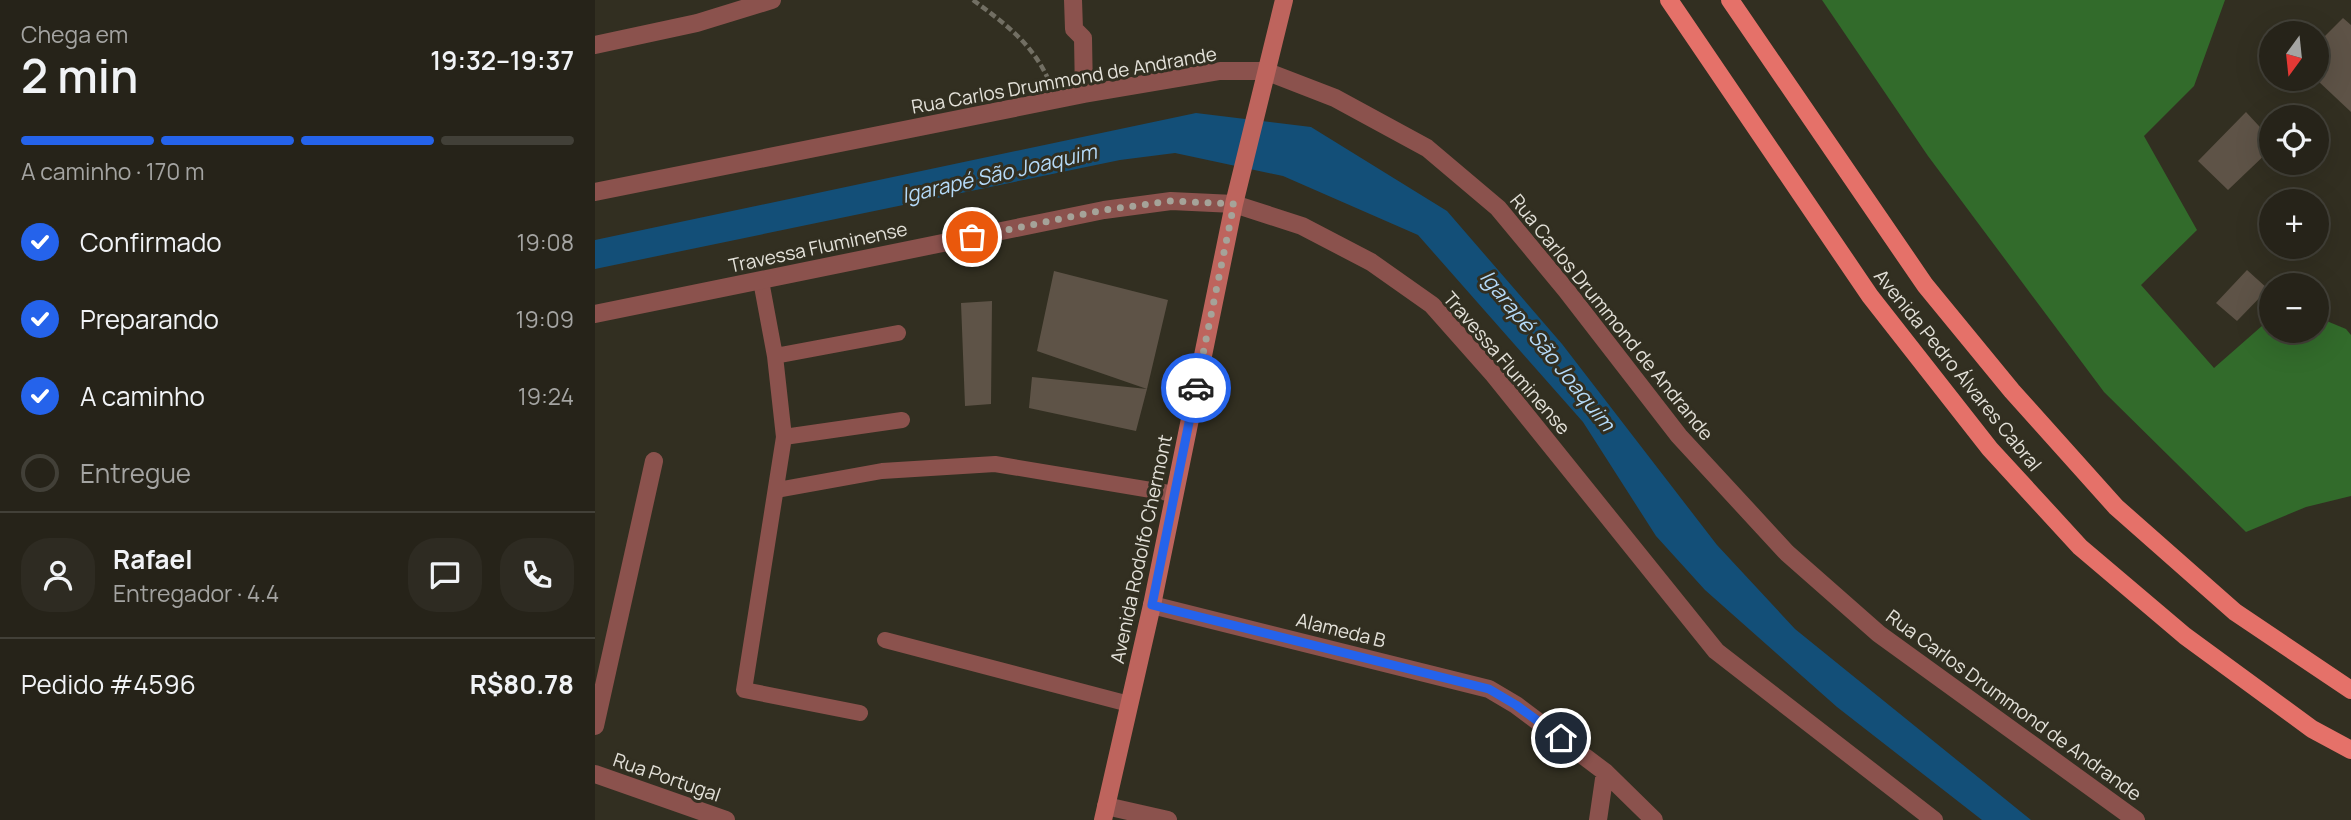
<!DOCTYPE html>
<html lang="pt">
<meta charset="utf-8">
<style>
body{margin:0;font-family:Manrope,sans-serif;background:#2e2b22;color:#f1f3f6;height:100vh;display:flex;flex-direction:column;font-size:26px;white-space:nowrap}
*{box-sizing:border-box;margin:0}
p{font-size:23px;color:#a4a4a2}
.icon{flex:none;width:38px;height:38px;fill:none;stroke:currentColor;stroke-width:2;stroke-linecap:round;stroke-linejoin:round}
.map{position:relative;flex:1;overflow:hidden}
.sheet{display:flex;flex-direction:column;background:#262319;width:595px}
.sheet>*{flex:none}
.needle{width:46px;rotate:195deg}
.tools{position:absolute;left:1664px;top:21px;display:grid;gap:14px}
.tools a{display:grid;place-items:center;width:70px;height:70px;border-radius:50%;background:#262319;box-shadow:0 7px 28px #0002,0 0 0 2px #424038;font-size:35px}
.pin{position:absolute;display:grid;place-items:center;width:60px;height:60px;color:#fff;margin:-30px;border:4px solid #fff;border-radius:50%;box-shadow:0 2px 7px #0007}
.courier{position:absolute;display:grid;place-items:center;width:70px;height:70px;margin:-35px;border:5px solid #2563eb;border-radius:50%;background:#fff;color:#222;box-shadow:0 2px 9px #0007}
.summary em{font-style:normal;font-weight:600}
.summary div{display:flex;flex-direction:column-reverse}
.summary{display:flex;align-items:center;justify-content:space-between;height:119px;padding:0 21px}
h1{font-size:46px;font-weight:600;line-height:52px}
.bar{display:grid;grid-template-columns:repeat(4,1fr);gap:10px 7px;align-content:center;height:84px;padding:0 21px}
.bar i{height:9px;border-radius:5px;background:#424038}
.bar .on{background:#2563eb}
.bar p{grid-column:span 4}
.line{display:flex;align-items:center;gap:18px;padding:0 21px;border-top:2px solid #424038}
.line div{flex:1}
.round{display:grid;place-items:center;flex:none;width:74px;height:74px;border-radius:28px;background:#2e2b22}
ol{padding:0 21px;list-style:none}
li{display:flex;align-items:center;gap:21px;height:77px}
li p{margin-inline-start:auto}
li .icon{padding:7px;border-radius:50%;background:#2563eb;color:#fff;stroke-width:4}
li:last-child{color:#a4a4a2}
li i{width:38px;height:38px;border:4px solid #424038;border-radius:50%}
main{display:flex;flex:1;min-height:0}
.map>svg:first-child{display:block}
.forest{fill:#326b2b}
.water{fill:#134f78}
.building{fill:#5e5347}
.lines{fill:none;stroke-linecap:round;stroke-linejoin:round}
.path{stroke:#726f63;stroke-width:4.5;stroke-dasharray:7 3.5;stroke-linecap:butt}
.lane{stroke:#8b524d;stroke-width:16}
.street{stroke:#8b524d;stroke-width:18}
.secondary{stroke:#be645d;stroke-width:18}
.primary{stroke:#e57169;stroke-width:18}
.done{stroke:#a5a399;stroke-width:7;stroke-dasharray:0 12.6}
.route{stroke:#2563eb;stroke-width:9}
.labels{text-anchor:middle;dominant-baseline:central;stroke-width:6;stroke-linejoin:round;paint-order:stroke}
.street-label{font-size:19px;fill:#e3e1d9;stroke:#322f21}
.water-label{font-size:21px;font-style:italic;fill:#b5daf8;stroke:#322f21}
</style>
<main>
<section class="sheet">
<div class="summary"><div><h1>2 min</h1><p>Chega em</p></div><em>19:32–19:37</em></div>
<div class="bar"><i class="on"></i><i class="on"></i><i class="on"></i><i></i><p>A caminho · 170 m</p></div>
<ol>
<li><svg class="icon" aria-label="check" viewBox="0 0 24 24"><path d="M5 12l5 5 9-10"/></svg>Confirmado<p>19:08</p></li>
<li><svg class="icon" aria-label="check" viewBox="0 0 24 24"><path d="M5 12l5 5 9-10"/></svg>Preparando<p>19:09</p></li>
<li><svg class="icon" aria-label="check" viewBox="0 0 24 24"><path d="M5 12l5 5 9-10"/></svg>A caminho<p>19:24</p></li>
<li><i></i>Entregue</li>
</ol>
<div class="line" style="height:126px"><a class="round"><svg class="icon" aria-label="person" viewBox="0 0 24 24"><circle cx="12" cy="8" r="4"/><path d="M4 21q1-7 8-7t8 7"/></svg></a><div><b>Rafael</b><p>Entregador · 4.4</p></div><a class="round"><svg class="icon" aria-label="chat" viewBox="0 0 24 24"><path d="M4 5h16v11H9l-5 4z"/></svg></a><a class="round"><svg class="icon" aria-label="phone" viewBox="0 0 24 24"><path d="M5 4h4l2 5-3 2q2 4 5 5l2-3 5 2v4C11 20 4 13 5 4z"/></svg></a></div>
<div class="line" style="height:91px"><div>Pedido #4596</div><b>R$80.78</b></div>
</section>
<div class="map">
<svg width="1756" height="820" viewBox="0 0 1756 820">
<rect width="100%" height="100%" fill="#322f21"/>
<path class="forest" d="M1227 0H1630L1599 86 1549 136 1602 230 1546 285 1619 368 1676 318V331H1722V317L1751 329 1756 335V496L1711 507 1651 532 1509 392 1333 156Z"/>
<path class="water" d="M601 113 716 127 852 211 967 344 1122 545 1200 629 1436 820H1387L1242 707 1110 590 1061 536 988 422 823 235 688 176 580 153 525 160 0 269V240Z"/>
<path class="building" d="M1748 18 1756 25V112L1722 80V44Z
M1651 112 1676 139V149L1633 190 1603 161Z
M1652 270 1673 289 1642 321 1621 303Z
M459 271 573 300 552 389 541 431 434 408 437 377 552 389 442 351Z
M397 301 396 404 370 406 366 303Z"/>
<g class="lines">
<path class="path" d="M378 0C409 23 437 43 453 79"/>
<path class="lane" d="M166 281 180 356 189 437 149 690 265 713
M180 356 303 333
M189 437 307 420
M182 490 287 471 400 464 580 494
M290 640 534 704"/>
<path class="street" d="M478 0 479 29 488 38 489 94
M0 45 102 23 177 0
M0 192 489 94 625 71H670L740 98 832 148 903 208 971 290 1084 436 1192 553 1284 634 1541 820
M0 314 509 210 576 201 639 204 707 226 776 262 837 305 899 375 1121 651 1339 820
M557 605 894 689 921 705 1010 772 1059 820
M0 726 59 461
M0 774 131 820
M511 806 573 820
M1003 820 1010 772"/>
<path class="secondary" d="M508 820 557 605 639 204 689 0"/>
<path class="primary" d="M1074 0 1275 296 1395 449 1485 547 1590 636 1717 729 1756 750
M1135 0 1330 285 1417 391 1521 507 1640 612 1756 690"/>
</g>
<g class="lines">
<path class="done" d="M377 237 509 210 576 201 639 204 601 388"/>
<path class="route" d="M601 388 557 605 894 689 921 705 966 738"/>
</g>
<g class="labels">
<g class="street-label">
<text transform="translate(469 80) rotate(-10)">Rua Carlos Drummond de Andrande</text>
<text transform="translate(223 247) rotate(-12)">Travessa Fluminense</text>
<text transform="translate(1017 317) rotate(51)">Rua Carlos Drummond de Andrande</text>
<text transform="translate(912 363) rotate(49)">Travessa Fluminense</text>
<text transform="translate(1363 370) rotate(51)">Avenida Pedro Álvares Cabral</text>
<text transform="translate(546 549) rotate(-78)">Avenida Rodolfo Chermont</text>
<text transform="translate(746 630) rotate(14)">Alameda B</text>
<text transform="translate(1419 705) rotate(36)">Rua Carlos Drummond de Andrande</text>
<text transform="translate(72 777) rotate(19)">Rua Portugal</text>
</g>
<g class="water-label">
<text transform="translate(404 173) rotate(-13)">Igarapé São Joaquim</text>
<text transform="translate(953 350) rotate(51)">Igarapé São Joaquim</text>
</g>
</g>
</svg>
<div class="tools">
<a><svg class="needle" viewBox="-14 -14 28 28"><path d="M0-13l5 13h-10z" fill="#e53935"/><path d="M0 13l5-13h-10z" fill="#a4a4a2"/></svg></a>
<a><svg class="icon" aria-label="locate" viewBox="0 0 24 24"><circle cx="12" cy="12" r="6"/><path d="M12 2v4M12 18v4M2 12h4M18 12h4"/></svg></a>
<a>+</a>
<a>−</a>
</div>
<div class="pin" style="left:377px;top:237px;background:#ea580c"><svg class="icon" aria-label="bag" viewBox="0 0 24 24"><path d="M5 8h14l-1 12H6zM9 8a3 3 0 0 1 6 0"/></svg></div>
<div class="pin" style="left:966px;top:738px;background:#1f2937"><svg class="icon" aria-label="home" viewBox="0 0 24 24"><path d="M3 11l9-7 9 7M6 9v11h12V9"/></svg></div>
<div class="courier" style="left:601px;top:388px"><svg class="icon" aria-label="car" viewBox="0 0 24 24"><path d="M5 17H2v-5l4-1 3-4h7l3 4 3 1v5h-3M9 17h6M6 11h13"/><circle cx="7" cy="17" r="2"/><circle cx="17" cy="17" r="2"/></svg></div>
</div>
</main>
